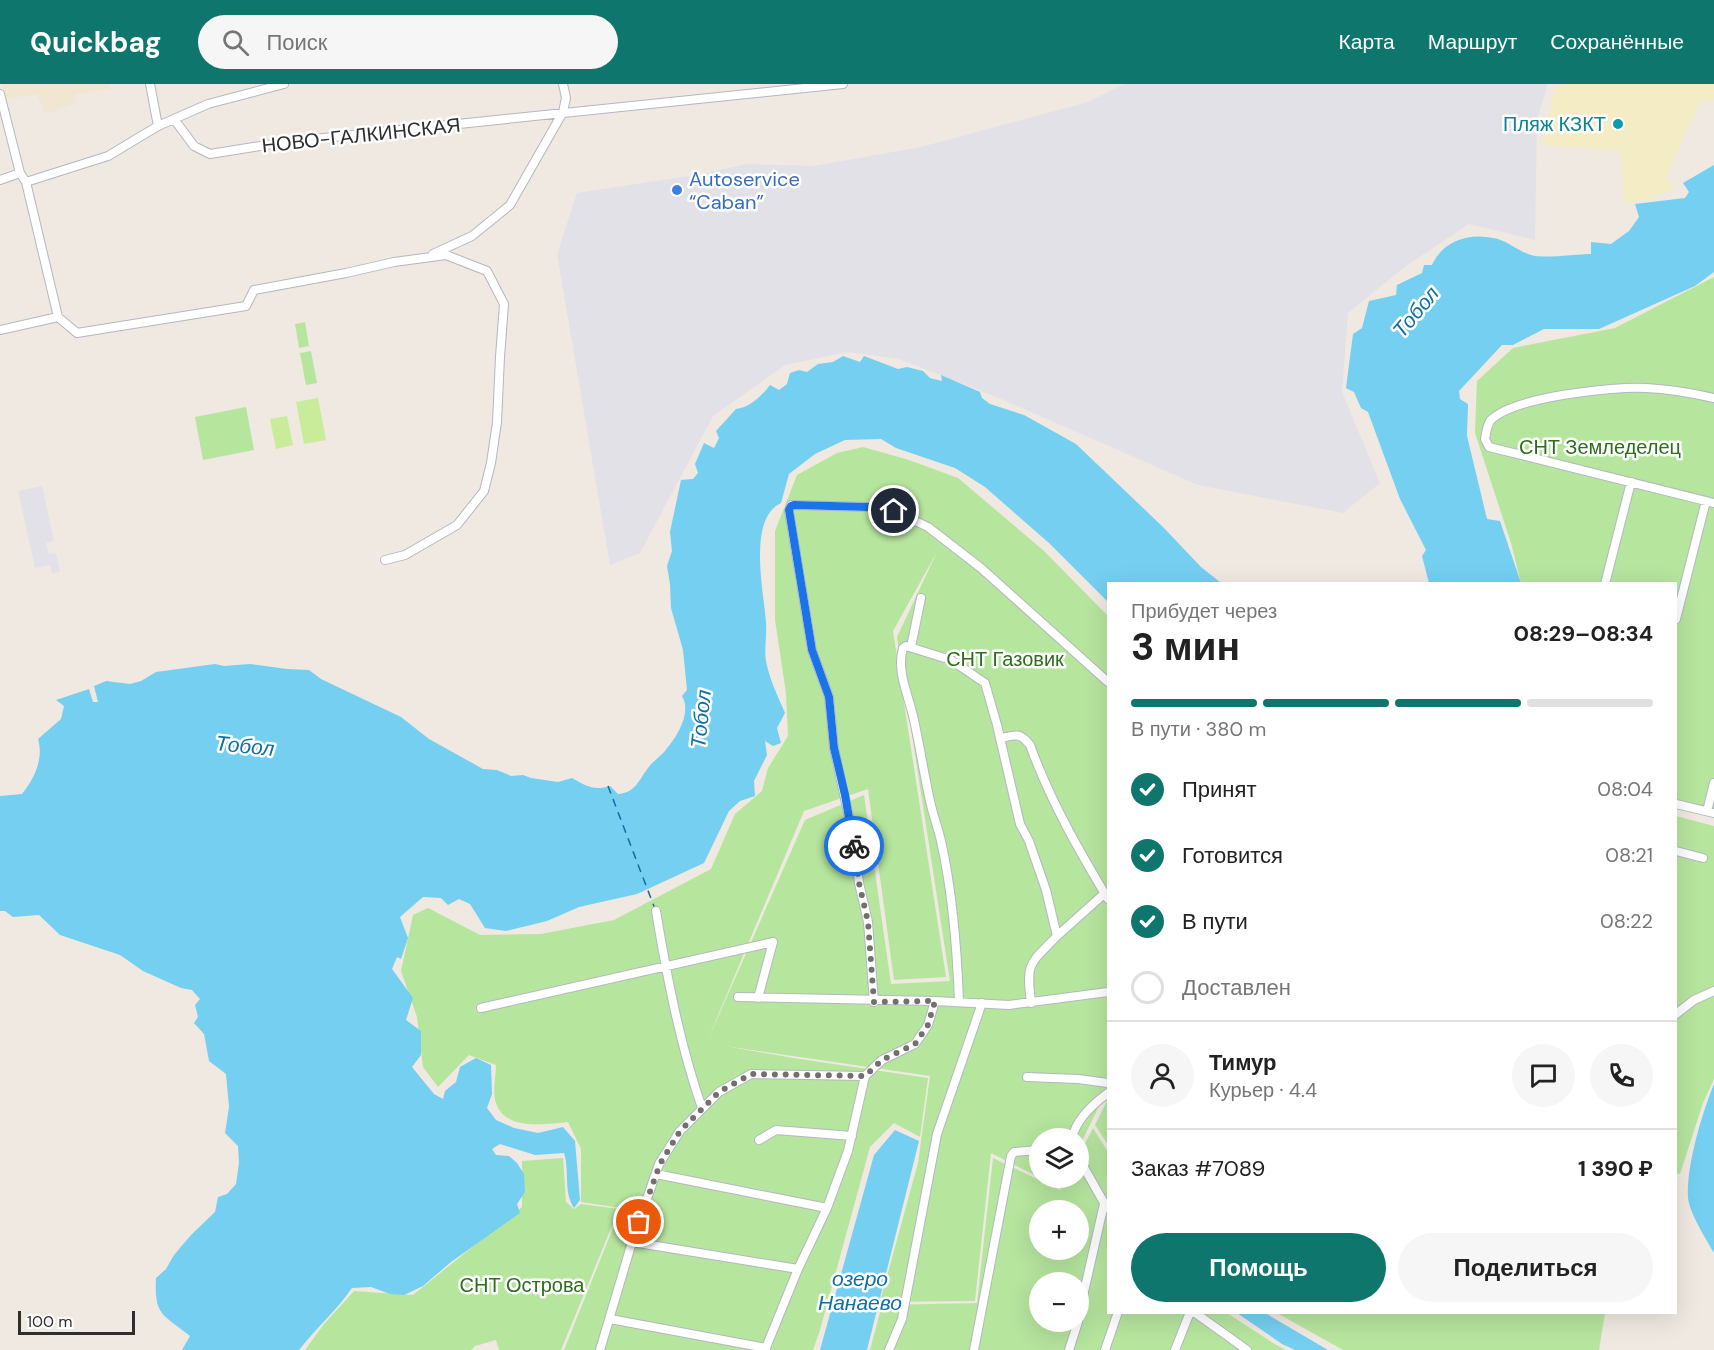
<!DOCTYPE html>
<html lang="ru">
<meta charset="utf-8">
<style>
body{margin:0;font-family:"DM Sans",sans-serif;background:#f6f6f6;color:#222;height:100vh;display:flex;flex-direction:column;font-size:22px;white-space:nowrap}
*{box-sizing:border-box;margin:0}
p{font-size:20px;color:#767676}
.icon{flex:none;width:33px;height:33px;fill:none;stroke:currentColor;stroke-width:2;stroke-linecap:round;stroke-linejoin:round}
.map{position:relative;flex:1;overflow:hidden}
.details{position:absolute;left:1107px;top:498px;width:570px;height:732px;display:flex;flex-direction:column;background:#fff;border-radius:0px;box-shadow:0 6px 24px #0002}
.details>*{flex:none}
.buttons{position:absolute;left:1029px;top:1044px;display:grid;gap:12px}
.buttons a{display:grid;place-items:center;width:60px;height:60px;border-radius:50%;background:#fff;box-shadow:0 6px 24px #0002;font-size:30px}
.scale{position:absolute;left:18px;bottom:15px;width:117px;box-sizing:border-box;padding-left:6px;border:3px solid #2e2e2e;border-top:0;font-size:16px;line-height:21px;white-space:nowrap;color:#2e2e2e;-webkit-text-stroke:4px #fff;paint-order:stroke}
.pin{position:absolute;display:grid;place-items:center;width:51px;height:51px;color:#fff;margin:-26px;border:3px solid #fff;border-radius:50%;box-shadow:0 2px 6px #0007}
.courier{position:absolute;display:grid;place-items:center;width:60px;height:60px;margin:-30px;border:4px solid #1a73e8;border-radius:50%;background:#fff;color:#222;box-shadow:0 2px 8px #0007}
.head em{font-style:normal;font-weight:700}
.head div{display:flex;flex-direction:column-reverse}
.head{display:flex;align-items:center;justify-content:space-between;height:102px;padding:0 24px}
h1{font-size:39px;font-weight:700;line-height:45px}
.bar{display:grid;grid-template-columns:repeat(4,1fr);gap:9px 6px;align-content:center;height:72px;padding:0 24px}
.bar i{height:8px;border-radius:4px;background:#e0e0e0}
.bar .on{background:#0f766e}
.bar p{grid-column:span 4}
.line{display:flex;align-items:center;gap:15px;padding:0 24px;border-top:2px solid #e0e0e0}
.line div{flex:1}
.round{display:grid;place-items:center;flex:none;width:63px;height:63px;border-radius:32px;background:#f6f6f6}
ol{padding:0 24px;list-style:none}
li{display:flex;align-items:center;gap:18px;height:66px}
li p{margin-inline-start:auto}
li .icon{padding:6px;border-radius:50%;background:#0f766e;color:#fff;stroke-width:4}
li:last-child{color:#767676}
li i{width:33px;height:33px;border:3px solid #e0e0e0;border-radius:50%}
.button{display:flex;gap:12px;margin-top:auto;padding:12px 24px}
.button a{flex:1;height:69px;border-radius:36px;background:#0f766e;color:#fff;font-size:24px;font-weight:700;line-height:69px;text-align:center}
.button a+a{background:#f6f6f6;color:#222}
header{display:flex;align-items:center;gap:36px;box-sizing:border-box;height:84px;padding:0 30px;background:#0f766e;color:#fff}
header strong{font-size:28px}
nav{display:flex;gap:33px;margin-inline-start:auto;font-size:21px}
.search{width:420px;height:54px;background:#f6f6f6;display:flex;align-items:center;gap:15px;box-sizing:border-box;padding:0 21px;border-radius:33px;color:#767676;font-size:22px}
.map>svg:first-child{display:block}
.industrial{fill:#e3e1e8}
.education{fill:#f0e6d1}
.green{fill:#b6e59e;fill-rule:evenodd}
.sand{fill:#f3ecc5}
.pitch{fill:#c9ec9a}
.water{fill:#75cff0}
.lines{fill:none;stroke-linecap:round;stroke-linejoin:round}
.ferry{stroke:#0d6fa3;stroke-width:1.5;stroke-dasharray:8 6;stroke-linecap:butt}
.street-casing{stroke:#b4b7c1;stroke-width:10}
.street{stroke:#fff;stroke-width:8}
.done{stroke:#726f6d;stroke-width:6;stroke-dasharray:0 10.8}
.route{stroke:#1a73e8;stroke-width:8}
.culture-dot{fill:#0f9aa8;stroke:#fff;stroke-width:2}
.shop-dot{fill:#3f7fe0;stroke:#fff;stroke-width:2}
.labels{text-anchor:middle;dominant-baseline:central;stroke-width:5;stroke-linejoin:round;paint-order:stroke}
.culture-label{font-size:20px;fill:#0d838f;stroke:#fff;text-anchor:end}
.street-label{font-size:20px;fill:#2e2e2e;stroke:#fff}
.shop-label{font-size:20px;fill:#366cbe;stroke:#fff;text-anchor:start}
.park-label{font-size:20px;fill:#2c6e1b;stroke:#fff}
.water-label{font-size:21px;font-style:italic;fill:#0d6fa3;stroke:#fff}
</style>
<header>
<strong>Quickbag</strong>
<div class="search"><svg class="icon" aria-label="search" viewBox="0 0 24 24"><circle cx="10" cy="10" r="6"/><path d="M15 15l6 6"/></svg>Поиск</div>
<nav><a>Карта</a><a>Маршрут</a><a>Сохранённые</a></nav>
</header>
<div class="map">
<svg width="1714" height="1266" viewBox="0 0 1714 1266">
<rect width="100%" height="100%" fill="#efe9e1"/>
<path class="industrial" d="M1124 0H1548L1537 36 1535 156 1469 140 1403 184 1348 229 1342 308 1380 399 1343 429 1198 401 999 314 899 275 848 268 785 281 713 332 640 469 610 481 557 170 577 109 702 90 747 80 814 82 921 63 1088 18Z
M42 402 54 457 46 459 49 470 56 469 60 488 52 489 50 481 35 484 18 407Z"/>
<path class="education" d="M2 0H110V5L75 10 76 19 45 30 37 10 6 15Z"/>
<path class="green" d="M1714 193V734L1676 724V500L1521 499 1511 459 1475 349 1477 297 1513 264 1615 244Z
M305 238 309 262 299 264 295 240Z
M311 267 317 299 306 301 300 269Z
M246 323 254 366 203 376 195 333Z
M863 363 909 376 958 394 1043 466 1108 532V1004L1079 1063 1078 1054H1040V1094H1063L1058 1103 991 1069 975 1217 880 1218 918 1079 930 992 725 962 793 974 928 994 920 1053 894 1039 870 1063 820 1246 813 1266H564L621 1124 581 1118V1065L568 1038C545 1040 505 1047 496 1019 492 1009 496 992 496 981L469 971 438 1003 423 983 417 933 401 887 413 831 428 824 480 851 541 850 614 836 711 785 735 730 762 707 768 684 788 652 786 609 775 536V447L797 391 837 369ZM937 468 897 553 950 897 891 900 864 711 805 736 706 960 804 727 868 705 894 896 946 893 893 547Z
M1676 732 1714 742V995L1703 1019 1680 1090 1676 1089Z
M1108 1015V1061L1095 1041Z
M1093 1044 1108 1068V1228L1227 1229 1273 1259 1286 1266H870L882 1221 977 1219 993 1074 1060 1106 1067 1094H1078L1079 1071ZM1040 1126H1078V1166H1040ZM1040 1198H1078V1238H1040Z
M563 1074 566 1118 574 1125 581 1120 619 1125 561 1266H499L496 1256 475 1262 471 1266H305L324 1240 354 1207 413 1211 522 1123V1077Z
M1277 1229H1605L1599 1266H1343Z"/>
<path class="sand" d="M1556 0H1714V16L1700 18 1674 73 1667 94 1674 105 1654 113 1625 120 1620 67 1542 61Z"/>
<path class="pitch" d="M318 314 326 356 304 360 296 318Z
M287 332 293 361 276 365 270 335Z"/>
<path class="water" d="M1714 81V188L1695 202 1599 245H1544L1513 261H1502L1459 307 1460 315 1468 320 1467 352 1487 435 1500 437 1521 499H1429L1422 472 1426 466 1400 415 1368 328 1361 324 1354 308 1346 304 1353 250 1362 244 1369 217 1396 211 1397 201 1422 189 1424 181H1432C1444 155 1471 148 1498 155 1510 159 1520 168 1531 171 1543 175 1577 170 1591 170V158L1611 160 1629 147 1639 133 1635 120 1685 114 1689 108 1683 99Z
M843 272 860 278 864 272 898 285 907 283 923 287 930 294 942 297 941 291 980 308 982 314 990 320 1024 331 1076 360 1164 444 1201 483 1221 499 1108 500V518L1049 459 985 403 955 384 896 364 881 355 845 356 815 370 789 390 781 419C747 435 764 508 766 539 767 552 764 565 766 577 769 594 778 613 785 629L777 644 781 659 773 662 765 657 767 671 754 697 755 712 740 717 729 727 704 779 637 810 579 823 547 837 506 847 485 844 470 820 459 815 448 821 441 814 423 813 400 833 408 854 401 875 397 873 392 885 413 914 406 936 421 947V971L412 983 434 1010 443 1015 445 1007 456 998 460 983 476 974 491 981 492 1010 487 1024 496 1036 514 1044 538 1049 563 1043 575 1057 580 1116 574 1124C563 1107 570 1088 564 1069L535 1071 500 1060 492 1065 496 1071 509 1072 517 1079 524 1090 525 1108 517 1120 520 1129 451 1178 423 1202 404 1211 390 1210 371 1203 352 1204C337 1226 316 1244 299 1266H182L190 1252C163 1230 154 1232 156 1194L166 1185 174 1171 191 1151 215 1128 218 1113 227 1110 236 1100 239 1079 238 1062 225 1049 229 1023 226 990 209 977 204 950 194 939 198 933 195 921 200 915 192 906 181 904 143 887 120 871 60 851 39 831 13 833 5 827H0V712L22 710C34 695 44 675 38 655L61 635 64 622 56 616 89 605 93 618H98L94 602 106 597 130 600 141 597 156 588 215 580 224 582 250 580 287 585 309 586 321 595 401 633 429 655 483 685 497 686 511 692 523 691 531 694 558 698 572 694C586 702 594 707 610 702L618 710C635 709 639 696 648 684 653 677 660 673 665 667 677 653 692 629 682 612L687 606 683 566 671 524 670 500 667 482 672 467 670 448 681 396 693 395 698 389 695 380 704 359 714 364 719 354 716 347 736 325C749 324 762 312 770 301L779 306 787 300 790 289 799 286 807 288 818 280 833 278Z
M1714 1000V1169C1706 1155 1690 1130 1688 1114 1686 1083 1702 1029 1714 1000Z
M895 1046 919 1057 867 1266H820L874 1071Z
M1237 1229H1265L1328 1266H1295L1282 1260Z"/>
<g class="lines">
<path class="ferry" d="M608 702 655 825"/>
<defs>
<path id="street" d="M150 0 158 42
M0 10 20 89 26 98 58 233
M174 35 194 62 210 70 285 58 843 0
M0 96 20 89
M26 98 108 72 158 42 208 20 284 0
M433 170 472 152 510 121 563 28 566 14 563 0
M58 233 77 249 246 222 254 206 346 189 394 178 446 171 487 187 504 220 500 273 497 338 491 379 484 407 457 441 405 471 385 476
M0 246 58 233
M1714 314C1692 309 1668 305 1646 304 1614 302 1511 313 1490 337 1487 342 1486 349 1485 355L1489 363 1714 419
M1605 500 1631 398
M1676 535 1706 417
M911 563 921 514
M1001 654C1015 651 1020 648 1030 661 1050 716 1078 765 1108 815
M1676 720 1714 729
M1707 727 1714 699
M1676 767 1703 774
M656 827C667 893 680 961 702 1024
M1057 852 1105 809
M738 913 935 917
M874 918 868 838 859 799 853 751 834 664 829 613 812 566 789 427 791 421 868 423 894 427 928 443 981 484 1108 598
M959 918C957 864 953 810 941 757 938 744 933 731 930 717 924 690 920 663 914 636 909 612 896 588 903 564L906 562 951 576 985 599 997 641 1020 740 1029 757 1046 806 1057 852C1029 881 1026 878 1031 919
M481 924 773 858 758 914
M1676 930 1694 916 1714 907
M1027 993 1078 995 1108 999
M1072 1054C1076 1036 1093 1020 1108 1009
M759 1056 776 1046 852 1052
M1078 1073 1107 1124
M656 1090 827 1124
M632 1158 798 1185
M1194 1228 1247 1266
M1078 1234 1104 1120
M610 1235 766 1264
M600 1266 632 1158 659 1080 680 1047 719 1008 751 990 865 992
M765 1266 798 1185 827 1124 848 1067 865 992 882 976 915 960 928 941 935 917 1009 921 1108 908
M889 1266 902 1235 937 1050 982 919
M974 1266 1011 1072 1014 1068 1040 1066
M1069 1266 1078 1238
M1105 1266 1118 1228
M1175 1266 1190 1228"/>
</defs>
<use href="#street" class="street-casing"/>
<use href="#street" class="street"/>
</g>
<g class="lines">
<path class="done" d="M639 1138 660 1080 680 1047 719 1008 751 990 865 992 882 976 915 960 928 941 935 917 874 918 868 838 859 799 854 762"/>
<path class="route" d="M854 762 845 711 834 664 829 613 812 566 789 426 791 422 794 421 868 423 894 427"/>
</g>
<circle class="culture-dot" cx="1618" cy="40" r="6"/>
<circle class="shop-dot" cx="677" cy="106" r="6"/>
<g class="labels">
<g class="culture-label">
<text x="1606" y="40">Пляж КЗКТ</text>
</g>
<g class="street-label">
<text transform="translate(361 51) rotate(-6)">НОВО-ГАЛКИНСКАЯ</text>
</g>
<g class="shop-label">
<text x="689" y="95">Autoservice<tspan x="689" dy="23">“Caban”</tspan></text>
</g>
<g class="park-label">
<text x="1600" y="363">СНТ Земледелец</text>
<text x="1005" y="575">СНТ Газовик</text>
<text x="522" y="1201">СНТ Острова</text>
</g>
<g class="water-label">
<text transform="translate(1416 228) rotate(-50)">Тобол</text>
<text transform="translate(701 635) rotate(-84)">Тобол</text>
<text transform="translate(245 662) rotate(6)">Тобол</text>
<text x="860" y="1195">озеро<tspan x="860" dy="24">Нанаево</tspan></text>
</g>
</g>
</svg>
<div class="buttons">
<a><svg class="icon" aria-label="layers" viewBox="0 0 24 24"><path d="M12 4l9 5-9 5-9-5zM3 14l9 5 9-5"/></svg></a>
<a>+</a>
<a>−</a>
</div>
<div class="scale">100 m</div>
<div class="pin" style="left:639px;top:1138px;background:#ea580c"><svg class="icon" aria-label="bag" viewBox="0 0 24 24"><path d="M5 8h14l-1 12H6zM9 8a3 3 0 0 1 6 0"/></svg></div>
<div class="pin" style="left:894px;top:427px;background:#1f2937"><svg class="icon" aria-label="home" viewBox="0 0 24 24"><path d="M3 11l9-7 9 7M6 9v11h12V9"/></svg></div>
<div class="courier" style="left:854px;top:762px"><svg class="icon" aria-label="bike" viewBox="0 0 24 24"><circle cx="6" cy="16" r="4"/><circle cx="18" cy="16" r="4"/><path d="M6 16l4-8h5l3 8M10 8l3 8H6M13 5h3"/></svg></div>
<section class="details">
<div class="head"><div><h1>3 мин</h1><p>Прибудет через</p></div><em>08:29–08:34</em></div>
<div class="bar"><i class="on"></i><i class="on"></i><i class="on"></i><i></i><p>В пути · 380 m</p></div>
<ol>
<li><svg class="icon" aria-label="check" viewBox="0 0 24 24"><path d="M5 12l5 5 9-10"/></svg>Принят<p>08:04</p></li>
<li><svg class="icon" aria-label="check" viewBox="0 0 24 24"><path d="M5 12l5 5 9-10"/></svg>Готовится<p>08:21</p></li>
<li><svg class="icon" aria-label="check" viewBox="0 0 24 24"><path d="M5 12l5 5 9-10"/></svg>В пути<p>08:22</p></li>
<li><i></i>Доставлен</li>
</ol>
<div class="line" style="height:108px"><a class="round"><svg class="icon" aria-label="person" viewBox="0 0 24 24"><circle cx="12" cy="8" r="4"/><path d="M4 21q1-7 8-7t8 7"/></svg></a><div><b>Тимур</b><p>Курьер · 4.4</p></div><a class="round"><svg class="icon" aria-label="chat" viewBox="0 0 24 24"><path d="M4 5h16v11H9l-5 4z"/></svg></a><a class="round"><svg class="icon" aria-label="phone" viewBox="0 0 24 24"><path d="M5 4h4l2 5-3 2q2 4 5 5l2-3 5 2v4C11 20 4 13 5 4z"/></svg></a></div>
<div class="line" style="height:78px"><div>Заказ #7089</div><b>1 390 ₽</b></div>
<div class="button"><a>Помощь</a><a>Поделиться</a></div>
</section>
</div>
